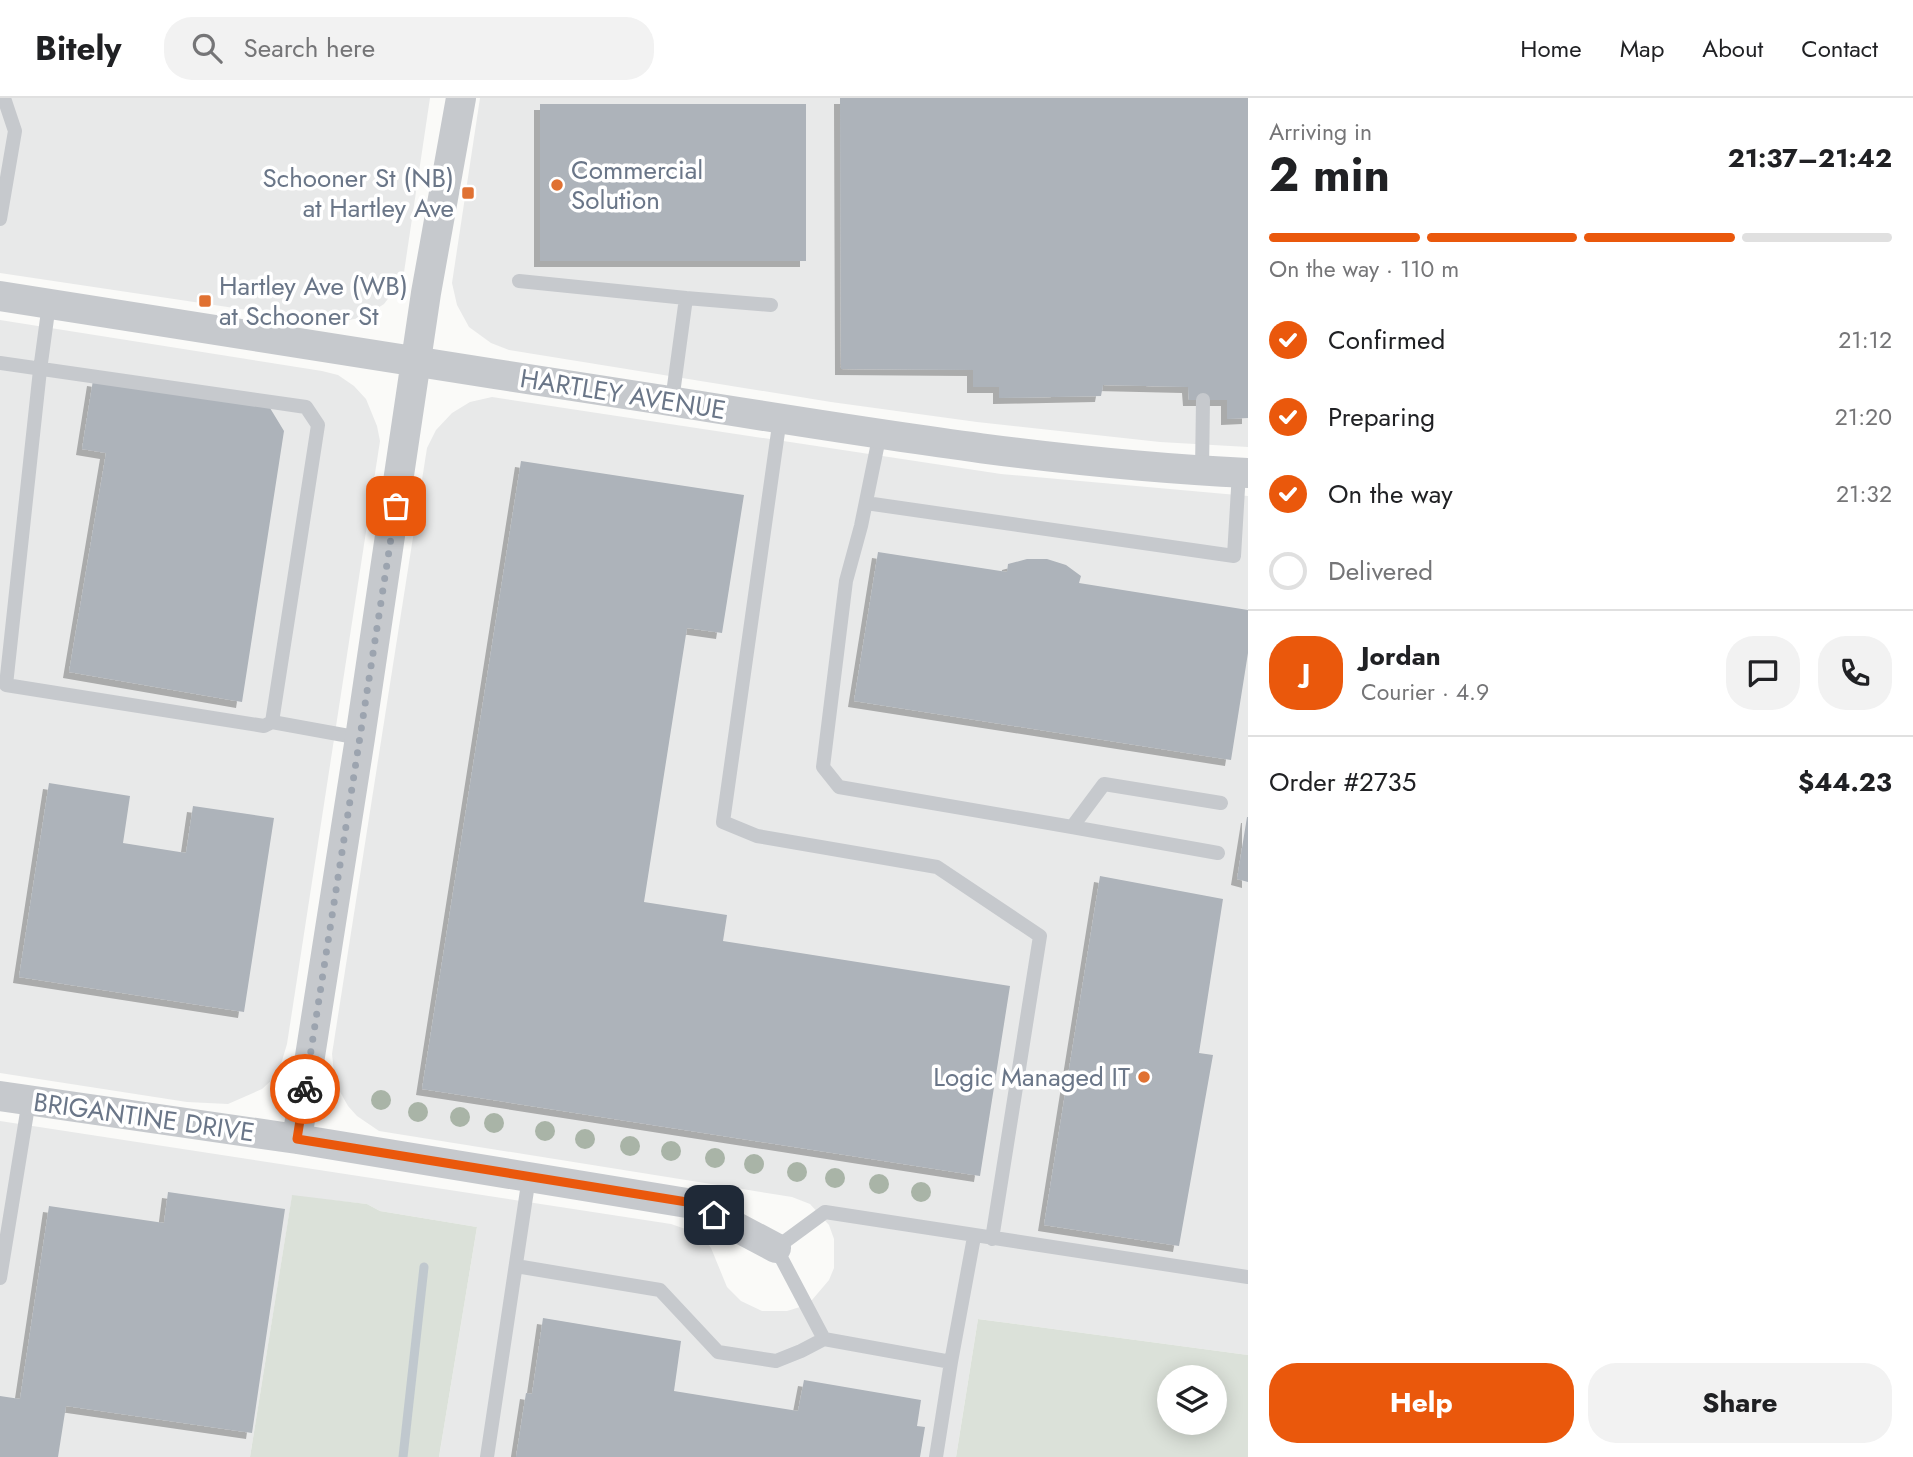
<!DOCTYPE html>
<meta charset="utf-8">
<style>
body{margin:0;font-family:Jost,sans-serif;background:#f2f2f2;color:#202124;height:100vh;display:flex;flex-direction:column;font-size:26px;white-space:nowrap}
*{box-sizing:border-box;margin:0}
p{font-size:23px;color:#757577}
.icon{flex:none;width:38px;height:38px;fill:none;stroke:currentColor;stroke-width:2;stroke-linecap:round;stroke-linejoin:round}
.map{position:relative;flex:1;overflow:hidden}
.side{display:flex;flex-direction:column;background:#fff;width:665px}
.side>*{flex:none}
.fabs{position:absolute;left:1157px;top:1267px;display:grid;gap:14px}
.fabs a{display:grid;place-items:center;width:70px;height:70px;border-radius:50%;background:#fff;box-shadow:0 4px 18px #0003;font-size:35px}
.pin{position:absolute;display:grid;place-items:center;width:60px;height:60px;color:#fff;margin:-30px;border-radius:14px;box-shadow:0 4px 10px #0006}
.courier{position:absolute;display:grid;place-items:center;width:70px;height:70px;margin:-35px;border:5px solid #ea580c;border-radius:50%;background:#fff;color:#222;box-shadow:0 2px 9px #0007}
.summary em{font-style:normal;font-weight:700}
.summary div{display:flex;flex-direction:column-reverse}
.summary{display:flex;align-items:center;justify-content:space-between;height:119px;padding:0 21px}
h1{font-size:46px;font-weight:700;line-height:52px}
.bar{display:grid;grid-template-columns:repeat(4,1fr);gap:10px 7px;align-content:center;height:84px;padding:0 21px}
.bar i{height:9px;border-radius:5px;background:#e0e0e0}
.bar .current{background:#ea580c}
.bar p{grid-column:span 4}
.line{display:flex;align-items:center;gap:18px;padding:0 21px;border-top:2px solid #e0e0e0}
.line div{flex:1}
.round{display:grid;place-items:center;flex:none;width:74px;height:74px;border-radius:28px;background:#f2f2f2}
ol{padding:0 21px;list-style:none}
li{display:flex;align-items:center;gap:21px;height:77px}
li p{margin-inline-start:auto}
li .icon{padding:7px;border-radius:50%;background:#ea580c;color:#fff;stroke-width:4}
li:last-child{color:#757577}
li i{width:38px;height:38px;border:4px solid #e0e0e0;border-radius:50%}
.button{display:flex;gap:14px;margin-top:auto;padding:14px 21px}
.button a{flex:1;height:80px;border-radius:28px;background:#ea580c;color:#fff;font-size:28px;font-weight:700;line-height:80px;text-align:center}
.button a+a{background:#f2f2f2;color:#202124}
header{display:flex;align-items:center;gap:42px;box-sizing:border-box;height:98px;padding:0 35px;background:#fff;border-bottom:2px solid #e0e0e0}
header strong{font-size:33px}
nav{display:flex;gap:38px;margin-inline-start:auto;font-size:24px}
.search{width:490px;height:63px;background:#f2f2f2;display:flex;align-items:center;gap:18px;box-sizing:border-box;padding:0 24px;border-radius:28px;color:#757577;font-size:26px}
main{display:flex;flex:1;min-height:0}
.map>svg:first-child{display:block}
.built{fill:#e8e9e9}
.green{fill:#dbe1d9;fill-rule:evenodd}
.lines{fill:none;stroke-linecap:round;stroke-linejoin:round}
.stream{stroke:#c0c8ce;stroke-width:9}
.building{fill:#adb3ba;filter:url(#shadow)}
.lane{stroke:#c6c9cd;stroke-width:14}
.street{stroke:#c6c9cd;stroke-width:30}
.tree{fill:#a9b4a7}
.done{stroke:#9ca4af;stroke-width:7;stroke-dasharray:0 12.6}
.route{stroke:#ea580c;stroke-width:9}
.poi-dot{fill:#e07132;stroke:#fff;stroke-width:2.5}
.labels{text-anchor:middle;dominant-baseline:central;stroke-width:7;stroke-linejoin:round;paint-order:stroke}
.poi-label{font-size:26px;fill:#6a7688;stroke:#fff;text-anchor:start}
.street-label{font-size:26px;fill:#6a7688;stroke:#fff}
</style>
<header>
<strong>Bitely</strong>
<div class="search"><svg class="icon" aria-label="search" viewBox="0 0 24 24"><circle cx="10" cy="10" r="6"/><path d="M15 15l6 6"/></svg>Search here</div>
<nav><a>Home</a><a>Map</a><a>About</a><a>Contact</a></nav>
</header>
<main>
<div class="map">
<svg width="1248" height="1359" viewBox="0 0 1248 1359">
<defs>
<filter id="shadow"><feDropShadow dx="-6" dy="6" stdDeviation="0" flood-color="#0004"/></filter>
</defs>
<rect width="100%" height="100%" fill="#fafaf8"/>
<path class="built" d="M0 0H430L403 181 384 206 370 215 359 220 335 225 0 175Z
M480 0H1248V349L1160 344 977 324 831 304 509 252 491 245 469 229 457 207 452 185Z
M0 222 322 273 338 277 354 288 366 301 377 328 380 343 287 946 281 966 273 981 262 991 228 1006 187 1004 0 975Z
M492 299 1001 376 1248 398V1257L978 1221 956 1359H439L477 1129 380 1113 367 1106 292 1098 250 1359H0V1023L671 1126 694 1134 704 1141 711 1150 727 1189 741 1203 762 1213H787L800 1209 812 1202 829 1182 834 1170V1141L829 1127 810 1106 792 1099 379 1033 357 1018 348 1008 335 985 332 956 427 350 436 332 452 315 470 304Z"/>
<path class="green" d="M292 1097 367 1106 380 1113 477 1129 439 1359H250Z
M978 1221 1248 1257V1359H956ZM1169 1279H1214V1325H1169Z"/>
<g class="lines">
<path class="stream" d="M403 1359 424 1169"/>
</g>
<path class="building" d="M840 0H1248V320L1227 321V302H1189L1188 289 1103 287 1101 298 999 300V289H973V272L841 271Z
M540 6H806V163H540Z
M93 282 270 310 284 333 242 604 69 574 106 355 82 351Z
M521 363 744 397 722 535 687 530 644 804 727 817 723 843 1010 888 980 1078 422 991Z
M878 454 1007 474 1008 466 1027 461H1047L1066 467 1081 478 1079 485 1248 512V555L1231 662 854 603Z
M49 685 130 698 123 745 186 755 193 708 274 720 244 914 19 879Z
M1247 719H1248V784L1237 781Z
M1100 778 1223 801 1199 955 1213 957 1179 1148 1044 1127Z
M168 1094 285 1111 252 1335 66 1308 58 1359H0V1298L20 1301 49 1108 164 1125Z
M543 1220 681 1243 674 1293 798 1313 804 1282 921 1302 917 1328 925 1329 920 1359H516L526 1295 532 1296Z"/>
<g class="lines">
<path class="lane" d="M0 121 15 33 4 0
M519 183 686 200
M49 206 40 272 6 587 264 628 272 624 360 640
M0 265 306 309 318 327 272 624
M672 303 686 200 771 207
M780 320 723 724 757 738 937 769 1040 838 992 1141
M880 335 861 428 846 483 823 669 839 689 1072 729 1104 686 1221 705
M1202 372 1203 302
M866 405 1234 458 1239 374
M1072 729 1218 755
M516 1168 660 1192 718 1254 776 1263 801 1253 824 1241 951 1264 974 1139
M0 1180 29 1002
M824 1241 776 1150 825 1114 1248 1179
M487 1359 529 1079
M936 1359 951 1264"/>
<path class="street" d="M0 198C219 234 438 267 657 301 853 332 1050 366 1248 375
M0 998 297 1041 693 1106 776 1150
M297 1041 360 640 426 195 461 0"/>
</g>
<g class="tree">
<circle cx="381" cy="1002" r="10"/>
<circle cx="418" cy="1014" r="10"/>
<circle cx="460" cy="1019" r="10"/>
<circle cx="494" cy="1025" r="10"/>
<circle cx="545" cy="1033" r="10"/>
<circle cx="585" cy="1041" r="10"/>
<circle cx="630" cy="1048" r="10"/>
<circle cx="671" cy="1053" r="10"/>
<circle cx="715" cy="1060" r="10"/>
<circle cx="754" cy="1066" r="10"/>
<circle cx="797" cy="1074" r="10"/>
<circle cx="835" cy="1080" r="10"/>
<circle cx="879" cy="1086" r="10"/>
<circle cx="921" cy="1094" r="10"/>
</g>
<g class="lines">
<path class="done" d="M305 991 396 408"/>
<path class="route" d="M305 991 297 1041 693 1105 714 1117"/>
</g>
<g class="poi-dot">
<circle cx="557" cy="87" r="7"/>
<rect x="461" y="88" width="14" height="14" rx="3.5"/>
<rect x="198" y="196" width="14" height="14" rx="3.5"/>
<circle cx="1144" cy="979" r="7"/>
</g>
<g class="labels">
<g class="poi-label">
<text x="571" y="72">Commercial<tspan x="571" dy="30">Solution</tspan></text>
<text x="454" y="80" text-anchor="end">Schooner St (NB)<tspan x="454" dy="30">at Hartley Ave</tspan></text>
<text x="219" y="188">Hartley Ave (WB)<tspan x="219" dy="30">at Schooner St</tspan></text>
<text x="1130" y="979" text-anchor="end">Logic Managed IT</text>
</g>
<g class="street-label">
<text transform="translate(623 296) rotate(9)">HARTLEY AVENUE</text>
<text transform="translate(144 1019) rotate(8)">BRIGANTINE DRIVE</text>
</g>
</g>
</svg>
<div class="fabs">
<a><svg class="icon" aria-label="layers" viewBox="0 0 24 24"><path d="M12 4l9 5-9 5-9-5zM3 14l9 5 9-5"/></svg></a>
</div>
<div class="pin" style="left:396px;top:408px;background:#ea580c"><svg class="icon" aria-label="bag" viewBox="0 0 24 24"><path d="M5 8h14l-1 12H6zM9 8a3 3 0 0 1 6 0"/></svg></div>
<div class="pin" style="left:714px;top:1117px;background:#1f2937"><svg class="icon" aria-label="home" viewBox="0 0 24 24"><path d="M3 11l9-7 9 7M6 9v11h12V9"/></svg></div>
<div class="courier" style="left:305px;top:991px"><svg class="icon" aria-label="bike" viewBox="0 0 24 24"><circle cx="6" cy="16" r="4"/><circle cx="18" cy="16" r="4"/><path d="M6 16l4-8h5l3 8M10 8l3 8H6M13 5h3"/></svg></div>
</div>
<section class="side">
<div class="summary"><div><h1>2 min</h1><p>Arriving in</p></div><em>21:37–21:42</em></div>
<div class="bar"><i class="current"></i><i class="current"></i><i class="current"></i><i></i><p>On the way · 110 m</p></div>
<ol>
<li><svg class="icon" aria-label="check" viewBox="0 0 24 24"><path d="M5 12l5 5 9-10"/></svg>Confirmed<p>21:12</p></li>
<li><svg class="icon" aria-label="check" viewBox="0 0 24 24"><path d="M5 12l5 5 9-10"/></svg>Preparing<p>21:20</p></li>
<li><svg class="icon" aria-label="check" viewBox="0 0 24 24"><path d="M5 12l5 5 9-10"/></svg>On the way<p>21:32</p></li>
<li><i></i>Delivered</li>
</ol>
<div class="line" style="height:126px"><b class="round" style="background:#ea580c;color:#fff">J</b><div><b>Jordan</b><p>Courier · 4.9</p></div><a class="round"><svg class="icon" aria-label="chat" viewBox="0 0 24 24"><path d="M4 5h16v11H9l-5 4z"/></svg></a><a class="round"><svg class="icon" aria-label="phone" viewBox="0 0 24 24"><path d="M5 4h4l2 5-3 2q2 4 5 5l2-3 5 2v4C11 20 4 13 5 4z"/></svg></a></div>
<div class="line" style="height:91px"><div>Order #2735</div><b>$44.23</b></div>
<div class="button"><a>Help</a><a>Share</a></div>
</section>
</main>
